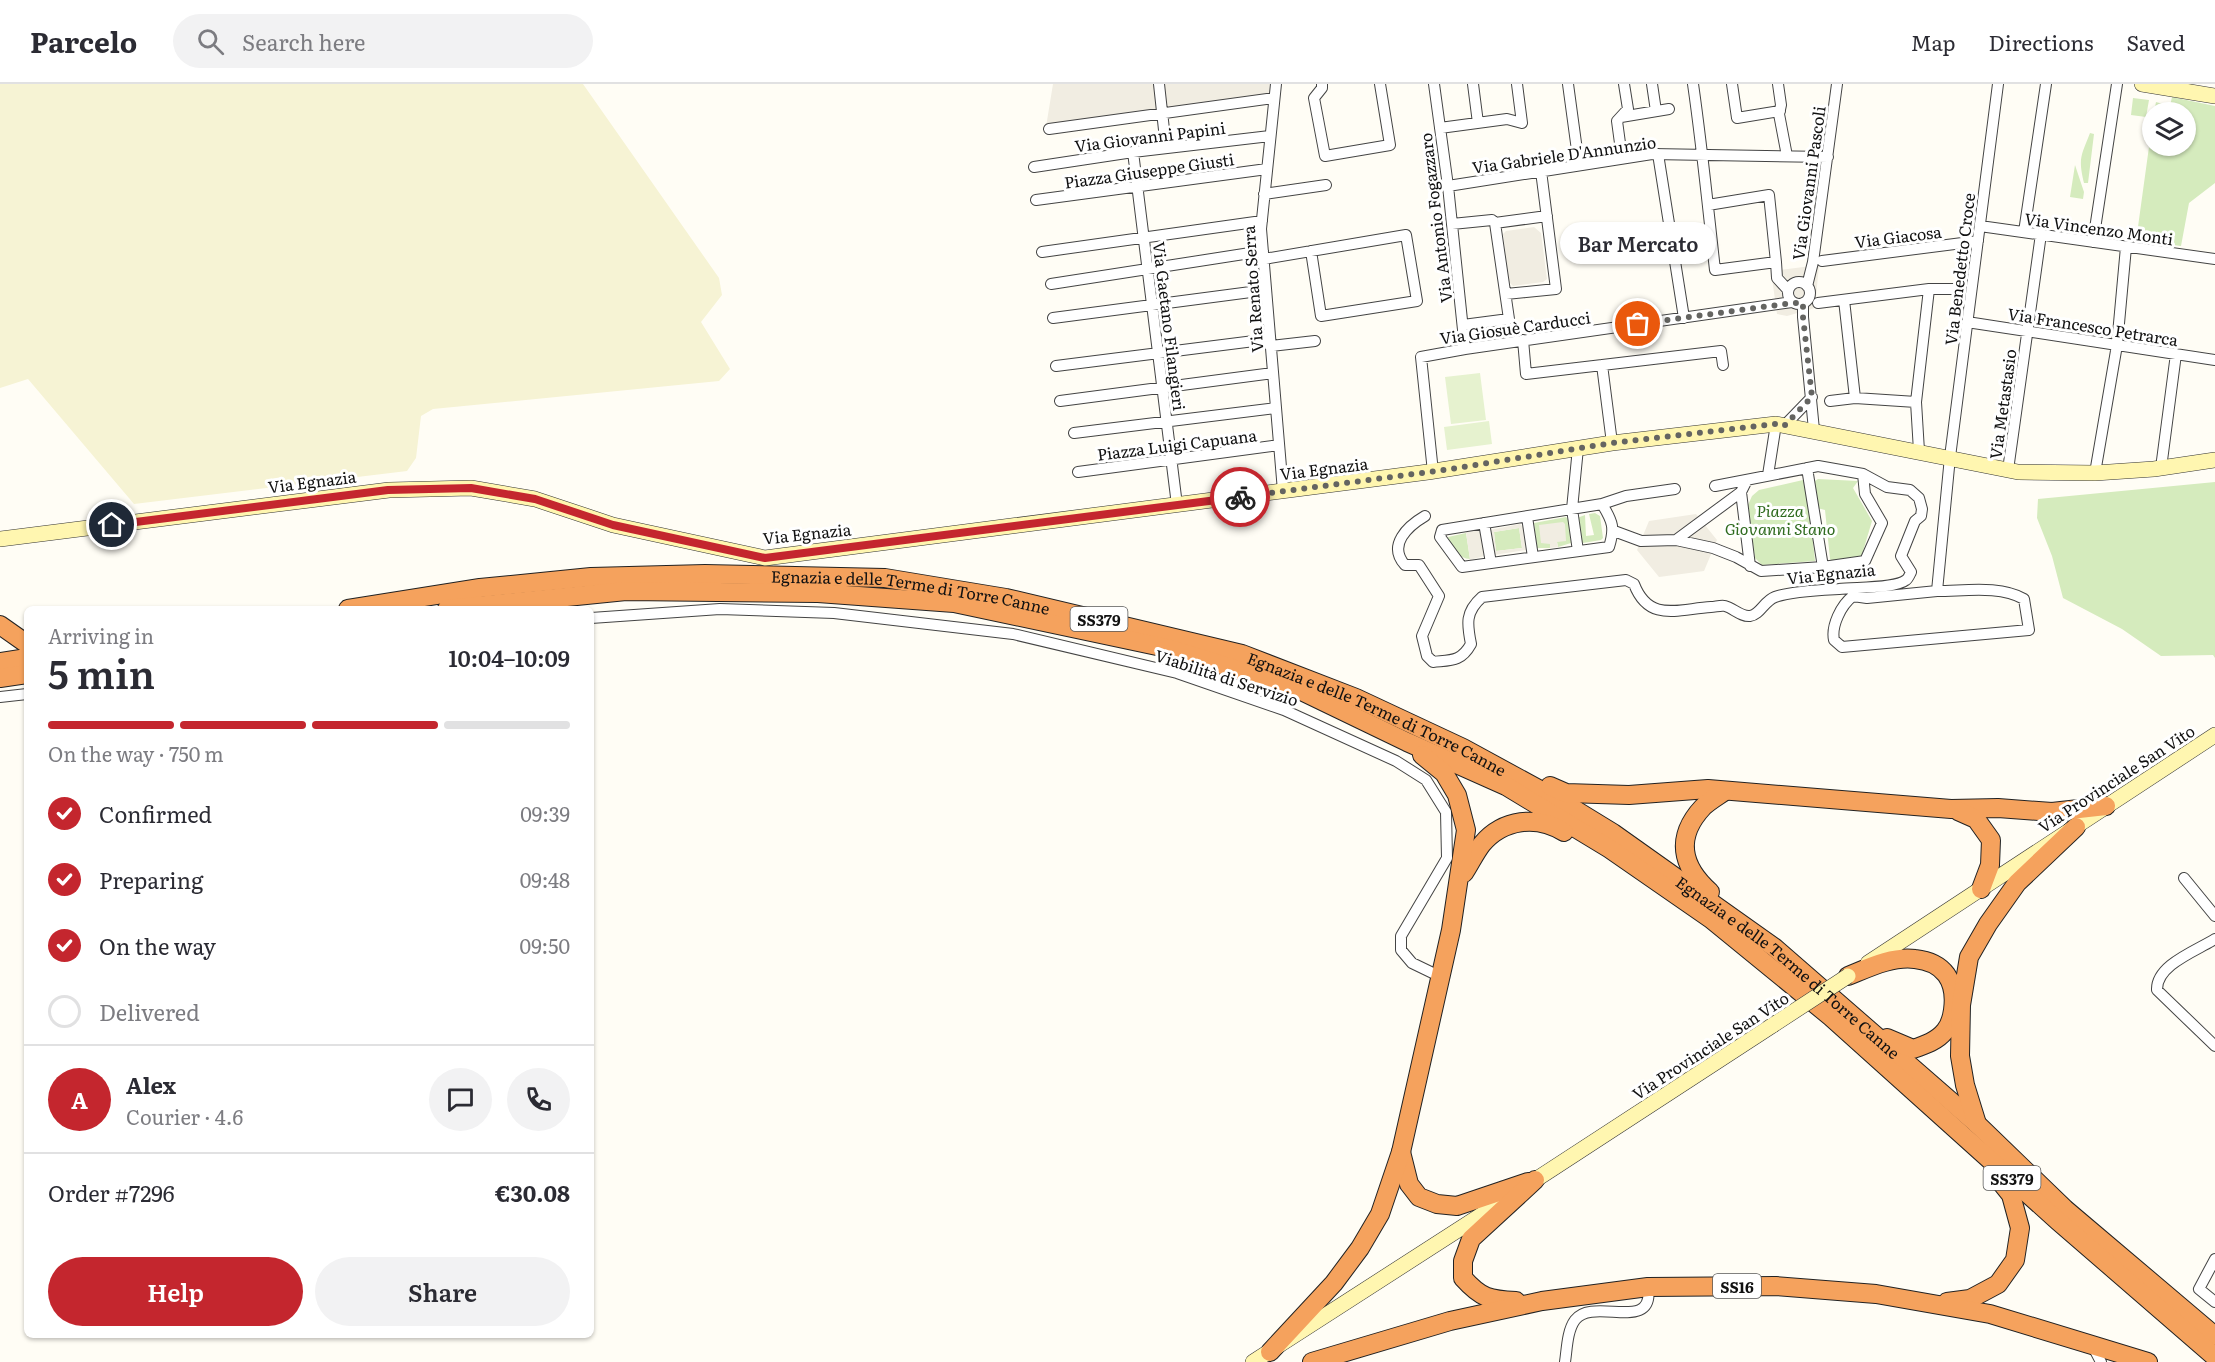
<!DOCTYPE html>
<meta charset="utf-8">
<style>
body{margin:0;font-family:Literata,serif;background:#f2f2f3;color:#2b2b33;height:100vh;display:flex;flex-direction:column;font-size:22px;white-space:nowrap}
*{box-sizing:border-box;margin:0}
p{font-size:20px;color:#7c7c81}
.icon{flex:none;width:33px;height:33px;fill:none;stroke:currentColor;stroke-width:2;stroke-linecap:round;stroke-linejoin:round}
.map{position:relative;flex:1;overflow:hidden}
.details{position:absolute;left:24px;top:522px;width:570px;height:732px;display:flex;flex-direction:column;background:#fff;border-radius:9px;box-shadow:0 2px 4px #0004}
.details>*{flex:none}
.buttons{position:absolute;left:2142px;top:18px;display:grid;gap:12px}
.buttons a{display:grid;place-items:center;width:54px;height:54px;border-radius:50%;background:#fff;box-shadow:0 2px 4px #0004;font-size:30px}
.pin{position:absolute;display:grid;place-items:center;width:51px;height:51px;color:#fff;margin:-26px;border:3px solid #fff;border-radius:50%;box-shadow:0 2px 6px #0007}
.courier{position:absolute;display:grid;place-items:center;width:60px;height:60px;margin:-30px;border:4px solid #c4262e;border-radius:50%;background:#fff;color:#222;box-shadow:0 2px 8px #0007}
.bubble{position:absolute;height:42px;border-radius:21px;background:#fff;box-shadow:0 2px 4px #0004;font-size:20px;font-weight:600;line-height:42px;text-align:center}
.summary em{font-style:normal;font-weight:600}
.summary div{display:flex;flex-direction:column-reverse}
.summary{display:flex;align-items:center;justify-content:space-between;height:102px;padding:0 24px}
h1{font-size:39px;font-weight:600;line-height:45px}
.bar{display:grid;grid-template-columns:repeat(4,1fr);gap:9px 6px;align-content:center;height:72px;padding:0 24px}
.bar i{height:8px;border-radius:4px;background:#e1e1e2}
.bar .current{background:#c4262e}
.bar p{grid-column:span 4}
.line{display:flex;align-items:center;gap:15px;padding:0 24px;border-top:2px solid #e1e1e2}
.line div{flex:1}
.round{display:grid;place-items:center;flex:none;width:63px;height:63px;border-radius:32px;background:#f2f2f3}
ol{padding:0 24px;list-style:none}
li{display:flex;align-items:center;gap:18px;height:66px}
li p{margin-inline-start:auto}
li .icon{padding:6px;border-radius:50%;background:#c4262e;color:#fff;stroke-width:4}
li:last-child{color:#7c7c81}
li i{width:33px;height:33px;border:3px solid #e1e1e2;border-radius:50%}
.primary-button{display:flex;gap:12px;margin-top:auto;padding:12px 24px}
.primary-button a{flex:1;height:69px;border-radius:36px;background:#c4262e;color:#fff;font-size:24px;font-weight:600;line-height:69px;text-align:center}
.primary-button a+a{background:#f2f2f3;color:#2b2b33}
header{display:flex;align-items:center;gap:36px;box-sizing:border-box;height:84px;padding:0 30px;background:#fff;border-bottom:2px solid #e1e1e2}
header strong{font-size:28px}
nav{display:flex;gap:33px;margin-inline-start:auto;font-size:21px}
.search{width:420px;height:54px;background:#f2f2f3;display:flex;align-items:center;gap:15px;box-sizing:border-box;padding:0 21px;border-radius:33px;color:#7c7c81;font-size:22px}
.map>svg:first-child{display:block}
.farmland{fill:#f6f3d4}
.green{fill:#d5ebbd}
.pitch{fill:#e6f2cf}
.plaza{fill:#f1ede2;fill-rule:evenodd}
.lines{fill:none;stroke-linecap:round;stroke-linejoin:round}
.street-casing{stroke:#444;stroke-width:12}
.secondary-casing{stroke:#333;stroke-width:16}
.highway-casing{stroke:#222;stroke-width:20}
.street{stroke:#fff;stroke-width:10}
.secondary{stroke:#fff6b0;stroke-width:15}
.highway{stroke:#f5a25d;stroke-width:18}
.secondary-bridge-casing{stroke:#333;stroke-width:16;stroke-linecap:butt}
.secondary-bridge{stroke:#fff6b0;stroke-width:15}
.done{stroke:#646461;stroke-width:6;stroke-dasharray:0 10.8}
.route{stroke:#c4262e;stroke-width:8}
.labels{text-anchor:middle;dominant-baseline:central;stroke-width:6;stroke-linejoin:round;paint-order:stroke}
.shield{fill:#fff;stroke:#585858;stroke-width:1.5}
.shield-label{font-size:15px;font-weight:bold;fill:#111}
.street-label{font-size:16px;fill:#111;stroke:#fff}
.park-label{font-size:16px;font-style:italic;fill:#2f6b1f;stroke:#fff}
</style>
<header>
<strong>Parcelo</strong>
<div class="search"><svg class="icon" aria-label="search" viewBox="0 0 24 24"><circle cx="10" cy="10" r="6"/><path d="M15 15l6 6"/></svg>Search here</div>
<nav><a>Map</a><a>Directions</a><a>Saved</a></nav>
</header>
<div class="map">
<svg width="2215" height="1278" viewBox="0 0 2215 1278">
<rect width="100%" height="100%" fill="#fffdf5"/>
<path class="farmland" d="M0 0H583L719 194 722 211 701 238 730 285 719 297 433 325 421 332 416 374 407 387 134 420 28 295 0 304Z"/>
<path class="green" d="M2172 13 2215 22V99L2189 119 2181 162 2149 158V152L2137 150 2152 41V62H2186V28H2154L2156 18 2170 22Z
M2133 14 2149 16 2146 33 2131 31Z
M2090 49 2094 50 2088 99H2084C2078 74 2081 72 2090 49Z
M2075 81 2084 108 2083 115 2070 113Z
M1818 395 1858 397 1853 404 1872 437 1861 474 1833 478 1830 475 1825 426 1817 424 1815 397Z
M1803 396 1807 398 1815 477 1762 481 1755 474 1748 421 1752 412 1759 406Z
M2215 398V574L2213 571 2161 572 2122 545 2063 514 2052 472 2037 434 2038 415Z
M1595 429 1600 432 1603 454 1601 456 1583 459 1581 457 1577 434 1585 431 1586 452 1594 451 1589 430Z
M1566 433 1569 436 1571 459 1558 463 1557 458 1567 455 1550 460V464H1537L1534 439Z
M1519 444 1522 464 1496 467 1494 448Z
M1466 449 1470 475C1460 475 1449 463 1448 453Z"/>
<path class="pitch" d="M1480 289 1486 336 1451 340 1445 293Z
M1489 337 1492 360 1447 366 1444 343Z"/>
<path class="plaza" d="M1053 0H1270L1268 20 1045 49Z
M1534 143 1541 149 1547 195 1543 198 1513 202 1509 198 1503 150 1506 147Z
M1819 181 1815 224 1787 232 1777 230 1771 187Z
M1696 430 1717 456 1704 487 1659 493 1637 466 1649 437Z
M1563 438 1565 440 1566 457 1557 458 1558 463 1550 464V460L1541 459 1539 441Z
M1520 440 1523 443 1526 466 1494 471 1490 446ZM1519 444 1522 464 1496 467 1494 448Z
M1478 446 1481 447 1484 472 1470 476 1466 448Z"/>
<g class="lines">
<defs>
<path id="street" d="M1159 0 1166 64
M1276 0 1261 145 1283 407
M1322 0V4L1314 14 1325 72 1390 61 1380 0
M1434 0 1448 102 1465 265
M1473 0 1478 39
M1568 0 1579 81
M1652 0 1656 27
M1693 0C1702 62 1708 124 1715 186L1776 178 1769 111 1708 121
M1732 0 1737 34 1780 27
M1778 0 1781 21 1779 30 1787 72
M1621 33 1669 25
M1440 44 1507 35 1522 39 1517 0
M1049 45 1274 14
M1133 68 1177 421
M1658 70 1684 234
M1622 74 1617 37 1628 25 1624 0
M1034 83 1133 68 1270 52
M1448 102 1652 70 1828 73
M1264 110 1326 101
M1036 116 1267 85
M1452 140 1492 136 1495 139
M1980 142 2215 175
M2024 148 2046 0
M2093 158 2117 0
M1042 168 1262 137
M1264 175 1406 151 1417 217 1321 232 1311 167
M1822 177 1978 157
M1776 178 1777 194 1788 206
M1788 209a11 11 0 1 1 22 0a11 11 0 1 1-22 0Z
M1051 200 1263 167
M1807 202 1813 178 1837 0
M1506 210 1556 205 1541 87
M1844 216 1855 314
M1803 219V233L1814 346
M1818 219 1929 205H1956
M1053 234 1266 206
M1967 238 2215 276
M1463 241 1509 235 1495 139 1547 132
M1523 256 1526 290 1721 267 1723 281
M1271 262 1315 257
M1602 281 1612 359
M1056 282 1270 255
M1060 317 1273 289
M1830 317 1855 314 1916 318
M1784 342 1812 313
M1074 349 1276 324
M1578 364 1572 425 1578 467
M1919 367 1916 318 1929 205
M1807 384 1823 483
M2161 384 2176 270
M2008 386 2041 150
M1078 388 1279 361
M1433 388 1421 273 1465 265 1792 218
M2095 389 2117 261 2126 163
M1768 391 1776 340
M1741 408 1750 482
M1602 420C1613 438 1615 444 1609 463L1462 483 1440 453 1442 446Z
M1602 420 1626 412 1675 405
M1425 432C1408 442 1387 461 1405 481H1419L1439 512 1422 552 1427 572 1433 578C1451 576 1461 578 1471 560 1467 540 1465 528 1482 513L1626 496 1634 500C1649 539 1678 525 1711 523 1715 523 1721 521 1725 522 1733 524 1741 533 1750 532 1760 531 1764 517 1775 513 1792 507 1820 506 1839 505 1854 503 1895 505 1906 496 1908 495 1910 490 1911 488L1901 472 1915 437 1921 432 1922 425 1919 414 1910 406 1887 403 1863 390 1818 382 1715 402
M1527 433 1533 473
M1484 439 1491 479
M1614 447 1641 457 1676 456 1741 408 1747 396
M1676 456 1713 464 1736 473 1761 487 1823 483 1865 477 1882 439 1865 410 1863 390
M1937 507C1965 507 2000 501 2024 515L2029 546 1842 563 1834 556C1831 542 1841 521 1853 512L1867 514 1937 507 1950 373 1998 0
M591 534 720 525 834 529 1013 550 1177 589 1284 626 1396 677 1426 696 1446 728 1447 774 1401 852V866L1412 879 1441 893
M0 613 27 610
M2184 794 2215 832
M2215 855C2196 867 2156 881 2157 906L2215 962
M2215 1175 2199 1205 2215 1218
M2092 1261 2101 1278
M1565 1278C1567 1265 1567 1247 1575 1236 1593 1212 1655 1250 1648 1203"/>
<path id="secondary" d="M2142 0 2215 12
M0 455 389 406 471 404 535 415 613 441 765 474 1428 388 1612 359 1776 340 2018 388 2095 389 2154 385 2215 376
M1868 879 2215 651
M1526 1102 1773 941
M1253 1278 1506 1115"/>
<g id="highway">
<path id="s1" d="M348 525 480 504 591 493 705 490 885 494 1006 514 1242 570 1356 614 1463 664 1564 719 1613 749 1775 864 1977 1040 2065 1125 2215 1252"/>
<path d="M447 525 626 507 818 509 954 519 1171 565 1293 603 1407 658 1506 702 1610 765 1711 835 1831 933 2058 1137 2215 1273"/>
<path d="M0 541 27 560"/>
<path d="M0 578 27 574"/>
<path d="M0 594 27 590"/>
<path d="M1550 702 1566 709 1629 711 1708 705 1951 725 1998 724 2052 728 2106 722"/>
<path d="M1958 727 1976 735 1991 756 1990 781 1981 805"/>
<path d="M1464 789C1470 780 1475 769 1482 760 1503 735 1537 731 1564 748"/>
<path d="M1710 808C1681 782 1675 753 1703 723 1709 717 1718 712 1725 707"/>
<path d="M1848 892C1868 884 1892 872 1915 875 1944 878 1957 897 1953 926 1952 933 1950 941 1945 947 1937 957 1925 961 1913 965L1887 954"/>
<path d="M1977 1040 1965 1001 1960 972 1961 921 1969 873 1988 840 2017 799 2076 743"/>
<path d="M1401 1068 1409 1100 1419 1113 1437 1120 1457 1122 1528 1098"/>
<path d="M1516 1217C1489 1216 1481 1214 1463 1194V1177L1471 1155 1535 1096"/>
<path d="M1947 1218 1970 1215 1998 1200 2015 1176 2020 1144 2011 1111 1995 1091"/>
<path d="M1270 1268 1334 1199 1360 1164 1380 1130 1401 1068 1451 846 1466 746 1457 711 1444 689 1422 671"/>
<path d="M1312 1278 1450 1237 1542 1217 1648 1203 1776 1202 1876 1210 1990 1230 2148 1278"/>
</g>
</defs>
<use href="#street" class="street-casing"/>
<use href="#secondary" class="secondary-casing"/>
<use href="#highway" class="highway-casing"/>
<use href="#street" class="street"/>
<use href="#secondary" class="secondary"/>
<use href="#highway" class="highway"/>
<defs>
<path id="secondary-bridge" d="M1773 941 1848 892"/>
</defs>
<use href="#secondary-bridge" class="secondary-bridge-casing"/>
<use href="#secondary-bridge" class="secondary-bridge"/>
</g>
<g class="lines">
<path class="done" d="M1240 413 1444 386 1612 359 1776 340 1784 342 1812 313 1803 233V219H1792L1638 240"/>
<path class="route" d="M112 441 388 406 471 404 535 415 613 441 765 474 1240 413"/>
</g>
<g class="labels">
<g class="shield">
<rect x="1070.5" y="523" width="57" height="24" rx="4.5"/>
<rect x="1983.5" y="1082" width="57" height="24" rx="4.5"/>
<rect x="1713" y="1190" width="48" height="24" rx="4.5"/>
</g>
<g class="shield-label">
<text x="1099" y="535">SS379</text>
<text x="2012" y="1094">SS379</text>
<text x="1737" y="1202">SS16</text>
</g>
<g class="street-label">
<text transform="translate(1150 52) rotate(-7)">Via Giovanni Papini</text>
<text transform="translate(1564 70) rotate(-8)">Via Gabriele D'Annunzio</text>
<text transform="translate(1149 86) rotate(-8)">Piazza Giuseppe Giusti</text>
<text transform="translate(1808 99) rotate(-82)">Via Giovanni Pascoli</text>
<text transform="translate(1435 134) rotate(-97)">Via Antonio Fogazzaro</text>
<text transform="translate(2099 144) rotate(8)">Via Vincenzo Monti</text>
<text transform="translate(1898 152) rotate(-7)">Via Giacosa</text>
<text transform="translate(1959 185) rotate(-83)">Via Benedetto Croce</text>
<text transform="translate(1252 205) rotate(-94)">Via Renato Serra</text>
<text transform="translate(1170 242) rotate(83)">Via Gaetano Filangieri</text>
<text transform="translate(2093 242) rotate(9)">Via Francesco Petrarca</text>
<text transform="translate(1515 243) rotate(-8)">Via Giosuè Carducci</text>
<text transform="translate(2002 320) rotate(-82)">Via Metastasio</text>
<text transform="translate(1177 360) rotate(-7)">Piazza Luigi Capuana</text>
<text transform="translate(1324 384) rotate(-7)">Via Egnazia</text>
<text transform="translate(312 397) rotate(-7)">Via Egnazia</text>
<text transform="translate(807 449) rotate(-6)">Via Egnazia</text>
<text transform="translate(1831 489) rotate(-6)">Via Egnazia</text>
<text stroke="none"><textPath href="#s1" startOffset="566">Egnazia e delle Terme di Torre Canne</textPath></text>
<text transform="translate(1227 593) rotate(18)">Viabilità di Servizio</text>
<text stroke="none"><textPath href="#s1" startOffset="1052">Egnazia e delle Terme di Torre Canne</textPath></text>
<text transform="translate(2116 694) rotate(-33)">Via Provinciale San Vito</text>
<text stroke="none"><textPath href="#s1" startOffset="1538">Egnazia e delle Terme di Torre Canne</textPath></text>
<text transform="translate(1710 961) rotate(-33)">Via Provinciale San Vito</text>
</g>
<g class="park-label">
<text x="1780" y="426">Piazza<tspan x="1780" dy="18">Giovanni Stano</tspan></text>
</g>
</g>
</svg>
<div class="buttons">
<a><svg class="icon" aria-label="layers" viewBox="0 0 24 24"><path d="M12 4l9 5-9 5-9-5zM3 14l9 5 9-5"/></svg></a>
</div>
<div class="pin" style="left:1638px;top:240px;background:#ea580c"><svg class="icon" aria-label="bag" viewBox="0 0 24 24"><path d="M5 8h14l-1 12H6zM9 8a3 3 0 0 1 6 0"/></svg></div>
<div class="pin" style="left:112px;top:441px;background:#1f2937"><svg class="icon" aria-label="home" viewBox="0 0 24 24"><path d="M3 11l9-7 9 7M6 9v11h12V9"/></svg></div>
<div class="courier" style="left:1240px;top:413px"><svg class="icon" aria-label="bike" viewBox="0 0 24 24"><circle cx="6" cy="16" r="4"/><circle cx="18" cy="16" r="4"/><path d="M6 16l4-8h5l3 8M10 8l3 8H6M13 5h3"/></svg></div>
<div class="bubble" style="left:1560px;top:138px;width:156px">Bar Mercato</div>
<section class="details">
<div class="summary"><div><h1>5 min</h1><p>Arriving in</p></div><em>10:04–10:09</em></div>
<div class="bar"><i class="current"></i><i class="current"></i><i class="current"></i><i></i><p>On the way · 750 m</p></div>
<ol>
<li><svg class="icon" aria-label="check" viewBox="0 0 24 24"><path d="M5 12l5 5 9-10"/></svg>Confirmed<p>09:39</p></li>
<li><svg class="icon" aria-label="check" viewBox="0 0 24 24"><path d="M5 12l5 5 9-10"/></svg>Preparing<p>09:48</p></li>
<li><svg class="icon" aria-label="check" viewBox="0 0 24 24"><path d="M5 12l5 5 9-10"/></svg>On the way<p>09:50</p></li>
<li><i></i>Delivered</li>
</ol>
<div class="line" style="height:108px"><b class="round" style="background:#c4262e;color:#fff">A</b><div><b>Alex</b><p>Courier · 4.6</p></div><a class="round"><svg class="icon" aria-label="chat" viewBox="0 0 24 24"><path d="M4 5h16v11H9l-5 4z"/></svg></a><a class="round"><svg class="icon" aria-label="phone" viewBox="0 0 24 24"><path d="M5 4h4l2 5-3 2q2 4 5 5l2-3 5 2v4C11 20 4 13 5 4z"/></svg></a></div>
<div class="line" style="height:78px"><div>Order #7296</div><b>€30.08</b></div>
<div class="primary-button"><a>Help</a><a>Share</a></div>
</section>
</div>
